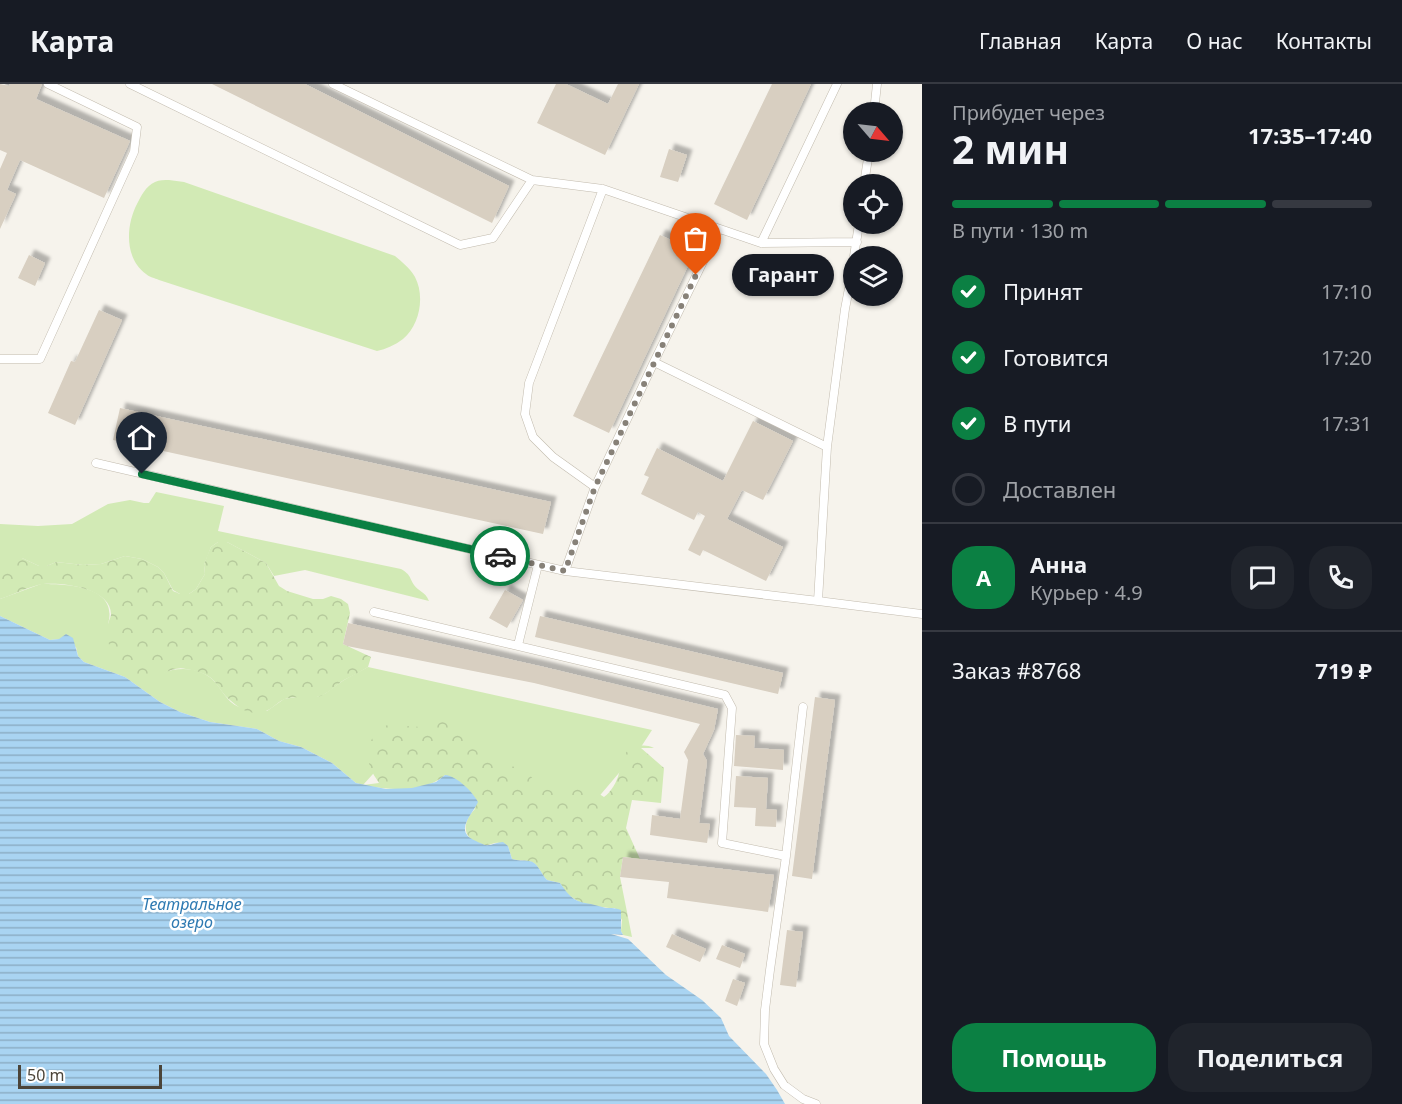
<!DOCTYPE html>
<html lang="ru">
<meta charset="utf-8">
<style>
body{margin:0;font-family:"Noto Sans",sans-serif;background:#20242c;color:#f1f3f6;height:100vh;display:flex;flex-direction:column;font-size:22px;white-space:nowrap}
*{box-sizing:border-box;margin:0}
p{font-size:20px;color:#9ea1a6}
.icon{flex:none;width:33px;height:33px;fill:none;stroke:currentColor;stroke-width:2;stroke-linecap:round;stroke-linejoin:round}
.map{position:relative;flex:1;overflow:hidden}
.sheet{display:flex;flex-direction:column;background:#171b24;width:480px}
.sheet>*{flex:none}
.needle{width:39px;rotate:118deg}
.tools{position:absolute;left:843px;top:18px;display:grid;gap:12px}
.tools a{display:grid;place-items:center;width:60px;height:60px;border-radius:50%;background:#171b24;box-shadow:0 2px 4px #0004;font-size:30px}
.scale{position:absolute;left:18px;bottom:15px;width:144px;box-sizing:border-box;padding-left:6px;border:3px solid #4b4439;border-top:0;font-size:16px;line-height:21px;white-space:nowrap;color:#4b4439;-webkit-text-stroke:4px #fff;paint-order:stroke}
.pin{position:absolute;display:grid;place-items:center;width:51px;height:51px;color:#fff;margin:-62px -26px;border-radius:50% 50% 50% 0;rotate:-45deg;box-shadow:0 0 6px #0007}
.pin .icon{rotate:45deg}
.courier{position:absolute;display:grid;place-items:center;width:60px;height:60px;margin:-30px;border:4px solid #0b8043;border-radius:50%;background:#fff;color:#222;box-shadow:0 2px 8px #0007}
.bubble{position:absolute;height:42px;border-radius:21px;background:#171b24;box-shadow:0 2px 4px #0004;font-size:20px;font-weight:700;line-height:42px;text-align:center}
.summary em{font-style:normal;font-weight:700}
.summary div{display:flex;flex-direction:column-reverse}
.summary{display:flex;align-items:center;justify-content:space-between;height:102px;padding:0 30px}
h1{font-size:39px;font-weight:700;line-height:45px}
.bar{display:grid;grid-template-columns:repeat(4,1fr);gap:9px 6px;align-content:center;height:72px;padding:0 30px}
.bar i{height:8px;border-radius:4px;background:#363941}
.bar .selected{background:#0b8043}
.bar p{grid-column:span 4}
.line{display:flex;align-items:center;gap:15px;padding:0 30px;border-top:2px solid #363941}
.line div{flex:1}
.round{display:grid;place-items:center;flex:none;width:63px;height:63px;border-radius:24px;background:#20242c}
ol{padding:0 30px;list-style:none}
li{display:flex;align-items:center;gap:18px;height:66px}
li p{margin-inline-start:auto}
li .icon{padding:6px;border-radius:50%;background:#0b8043;color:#fff;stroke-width:4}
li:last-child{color:#9ea1a6}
li i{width:33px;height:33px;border:3px solid #363941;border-radius:50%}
.cta{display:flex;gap:12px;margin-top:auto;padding:12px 30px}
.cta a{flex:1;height:69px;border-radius:24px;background:#0b8043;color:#fff;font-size:24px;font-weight:700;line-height:69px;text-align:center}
.cta a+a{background:#20242c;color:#f1f3f6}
header{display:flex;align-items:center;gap:36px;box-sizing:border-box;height:84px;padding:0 30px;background:#171b24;border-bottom:2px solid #363941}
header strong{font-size:28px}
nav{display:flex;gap:33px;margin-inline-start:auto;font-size:21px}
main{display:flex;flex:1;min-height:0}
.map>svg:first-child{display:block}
.green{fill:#d2eab5}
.forest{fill:url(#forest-crowns)}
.water{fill:url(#water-rules)}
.building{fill:#d8cfc1;filter:url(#shadow)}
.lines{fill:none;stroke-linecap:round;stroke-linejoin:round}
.service-casing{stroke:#c2bbae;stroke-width:9}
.service{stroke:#fff;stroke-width:8}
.done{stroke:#878178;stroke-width:6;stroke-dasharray:0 10.8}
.route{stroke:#0b8043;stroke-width:8}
.labels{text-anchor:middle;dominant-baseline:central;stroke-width:5;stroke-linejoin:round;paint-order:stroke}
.water-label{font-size:16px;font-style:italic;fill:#2e7ab2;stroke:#fff}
</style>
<header>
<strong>Карта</strong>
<nav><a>Главная</a><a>Карта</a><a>О нас</a><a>Контакты</a></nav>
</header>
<main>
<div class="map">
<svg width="922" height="1020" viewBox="0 0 922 1020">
<defs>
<pattern id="forest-crowns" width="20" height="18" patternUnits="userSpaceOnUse" patternTransform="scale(1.5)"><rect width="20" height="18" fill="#d2eab5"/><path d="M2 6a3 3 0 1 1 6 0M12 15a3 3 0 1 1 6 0" fill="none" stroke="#b6ca9c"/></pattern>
<pattern id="water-rules" width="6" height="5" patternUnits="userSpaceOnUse" patternTransform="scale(1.5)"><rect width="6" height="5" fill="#a9d4f2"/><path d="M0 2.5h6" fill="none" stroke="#8caec5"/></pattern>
<filter id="shadow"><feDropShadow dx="5.5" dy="-5.5" stdDeviation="1.5" flood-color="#0004"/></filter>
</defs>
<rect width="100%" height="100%" fill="#f6f3ec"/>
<path class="green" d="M169 96 184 98 395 172C402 178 410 184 415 193 425 212 420 241 403 255 395 261 386 265 377 267L159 196C155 194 149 193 146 190 124 174 126 141 137 120 141 112 146 102 155 98 159 96 165 96 169 96Z
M156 408 224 422 218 447 401 485C411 491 409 493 414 501 419 508 425 507 429 517L305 486 274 492 266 479 227 458H218L211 463 204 481 205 490 196 505 189 510H180L173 506 164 489 158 483 142 475 125 472 101 480 83 481 56 478 47 482H39L22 474H0V440L38 442 72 440 108 420 130 416 144 419H149Z
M41 500C68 500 119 502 108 540L162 589C178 583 198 583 212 595 221 603 226 618 239 623 247 626 259 625 267 627L284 615 296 613H317L326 609 344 596 368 583 652 646 641 663 568 749 401 659 363 701 356 699 332 679 301 663 279 657 257 645 210 638 180 628 160 618 125 593 84 578 78 572 76 563 59 555 50 556 0 532V515Z"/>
<path class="forest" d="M218 458H227L266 479 279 502 287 507 313 515H323L331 512 341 515 348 520 350 529 343 560 371 573 368 583C360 588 352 592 344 596 335 602 327 611 317 613 306 615 295 611 285 615 279 617 275 622 270 625 258 632 246 629 236 621 231 617 226 613 223 609 219 604 216 598 211 594 205 589 194 586 186 585 178 583 171 586 164 589 147 595 131 591 118 578 108 569 107 552 108 540 109 536 110 535 111 531 112 504 63 498 43 500 30 502 13 511 0 515V474H22L39 482H47L56 478 83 481 101 480 125 472 142 475 158 483 164 489 173 507 180 510H189L196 505 205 490 204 481 207 472 211 463Z
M445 632C452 634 460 637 463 645 463 646 465 653 465 654 469 658 477 659 482 662 490 668 498 678 508 681 513 683 519 683 525 687 532 691 536 702 545 705 560 710 572 697 580 699 588 701 597 709 604 713 611 708 617 698 619 689 623 678 621 667 635 663 642 661 647 661 654 664H641L664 684 661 719 632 716 626 744 640 775 623 773 620 793 632 853 623 851 621 847 622 836 615 824H609L582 820 567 810 560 799 547 796C541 790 538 778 528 777 523 776 518 777 512 775L508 762C505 761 502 759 499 759 494 758 489 762 484 761 462 757 461 739 475 725 467 705 466 699 445 691 423 710 390 706 363 701L379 699C376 694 372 689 370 683 365 668 371 645 388 641 399 639 413 645 425 642 433 641 437 633 445 632Z"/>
<path class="water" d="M0 532 50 556 59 555 66 550 73 554 78 572 84 578 125 593 160 618 180 628 210 638 257 645 279 657 301 663 332 679 356 699 386 705 412 704 436 698 445 691C457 692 473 708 478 718 472 731 453 748 476 757 478 758 482 760 485 761 491 762 497 758 503 758L508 762 512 775C518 777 523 776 529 777 538 778 541 790 547 796L560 799C570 813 574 818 591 820 596 821 601 823 606 824 612 824 615 824 621 826V847L623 851 611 850 628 855 666 891 702 916 721 934 729 952 766 990 777 1006 785 1020H0Z"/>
<path class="building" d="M0 0 9 2 10 0H42L36 15 130 57 104 114 20 76 7 106 16 110 0 145V85L7 69 0 66Z
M212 0H305L509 102 492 139Z
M556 0H566L608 20 618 0H639L605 71 537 39Z
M772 0H811L747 136 714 120Z
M669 65 687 71 678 98 660 93Z
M660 151 695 167 609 349 573 332Z
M29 171 45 179 35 202 18 194Z
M99 226 122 236 75 341 48 329 71 277 75 278Z
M120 324 551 418 543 450 113 356Z
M753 337 793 357 763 416 742 406 727 435 783 463 766 497 703 466 700 472 688 466 705 432 698 428 694 436 641 410 649 393 644 391 657 364 723 397Z
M505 506 523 516 507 544 489 534Z
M540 532 783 589 778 610 535 553Z
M348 539 544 583 718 625 714 646 703 670 707 677 699 739 710 740 707 759 650 751 652 731 680 735 688 676 684 668 700 640 534 599 347 562 343 560Z
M815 613 835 616 812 795 792 792Z
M736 651 755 652 754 664 784 666 783 686 734 682Z
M736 692 768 694 766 725 777 726 776 743 755 742 756 724 734 723Z
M623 773 774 791 768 828 667 814 669 798 620 793Z
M787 846 803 848 796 903 780 901Z
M672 850 706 865 700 878 666 863Z
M722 861 745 870 740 884 716 875Z
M733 895 745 899 737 922 725 917Z"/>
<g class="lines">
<defs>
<path id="service" d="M130 0 460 161 493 154 532 96
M333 0 532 96 603 105 761 159 857 158
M874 28 877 0
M864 100 869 68
M719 145 654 278 827 363
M761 159 837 0
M854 172 859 140
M854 178 845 225 827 363 818 517 922 530
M0 275H40L134 68 137 43 48 0
M96 379 565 487 595 403 654 278
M595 403 553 373 533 353 525 330 529 299 603 105
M565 487 818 517
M374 528 725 611 732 624 722 759 786 772
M518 561 538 481
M803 623 786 772 770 886 765 926 764 960 774 985 784 1001 803 1015 816 1020"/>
</defs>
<use href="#service" class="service-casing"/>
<use href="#service" class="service"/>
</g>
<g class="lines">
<path class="done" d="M500 472 565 487 595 403 696 191"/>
<path class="route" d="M142 390 500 472"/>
</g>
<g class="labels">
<g class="water-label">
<text x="192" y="820">Театральное<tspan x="192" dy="18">озеро</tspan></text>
</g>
</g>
</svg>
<div class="tools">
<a><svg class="needle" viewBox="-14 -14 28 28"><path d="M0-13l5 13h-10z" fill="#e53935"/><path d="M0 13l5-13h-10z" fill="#9ea1a6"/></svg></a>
<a><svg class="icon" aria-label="locate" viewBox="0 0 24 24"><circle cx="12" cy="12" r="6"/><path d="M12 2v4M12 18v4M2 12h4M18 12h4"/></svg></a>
<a><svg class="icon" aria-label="layers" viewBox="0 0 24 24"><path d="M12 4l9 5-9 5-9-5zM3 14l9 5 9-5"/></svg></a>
</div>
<div class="scale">50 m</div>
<div class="pin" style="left:696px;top:191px;background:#ea580c"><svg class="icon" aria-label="bag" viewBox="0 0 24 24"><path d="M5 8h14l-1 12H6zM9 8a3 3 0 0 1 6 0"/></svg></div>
<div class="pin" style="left:142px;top:390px;background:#1f2937"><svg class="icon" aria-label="home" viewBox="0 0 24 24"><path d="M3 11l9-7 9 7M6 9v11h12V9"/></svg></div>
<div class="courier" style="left:500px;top:472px"><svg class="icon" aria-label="car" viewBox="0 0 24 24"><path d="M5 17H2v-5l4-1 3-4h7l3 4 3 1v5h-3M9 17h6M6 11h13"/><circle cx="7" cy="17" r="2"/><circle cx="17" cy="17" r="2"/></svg></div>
<div class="bubble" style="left:732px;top:170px;width:102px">Гарант</div>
</div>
<section class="sheet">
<div class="summary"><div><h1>2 мин</h1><p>Прибудет через</p></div><em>17:35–17:40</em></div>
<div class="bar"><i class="selected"></i><i class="selected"></i><i class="selected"></i><i></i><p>В пути · 130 m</p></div>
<ol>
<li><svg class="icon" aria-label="check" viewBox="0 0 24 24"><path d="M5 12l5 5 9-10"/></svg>Принят<p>17:10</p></li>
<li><svg class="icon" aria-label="check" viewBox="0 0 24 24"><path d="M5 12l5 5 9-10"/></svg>Готовится<p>17:20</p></li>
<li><svg class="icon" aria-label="check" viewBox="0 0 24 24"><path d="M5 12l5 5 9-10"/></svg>В пути<p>17:31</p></li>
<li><i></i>Доставлен</li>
</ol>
<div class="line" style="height:108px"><b class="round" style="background:#0b8043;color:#fff">А</b><div><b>Анна</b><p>Курьер · 4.9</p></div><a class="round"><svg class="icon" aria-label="chat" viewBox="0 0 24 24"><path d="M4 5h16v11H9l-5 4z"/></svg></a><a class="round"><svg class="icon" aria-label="phone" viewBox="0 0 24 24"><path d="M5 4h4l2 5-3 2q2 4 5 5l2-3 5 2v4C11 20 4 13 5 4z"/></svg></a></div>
<div class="line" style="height:78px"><div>Заказ #8768</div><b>719 ₽</b></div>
<div class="cta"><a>Помощь</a><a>Поделиться</a></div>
</section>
</main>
